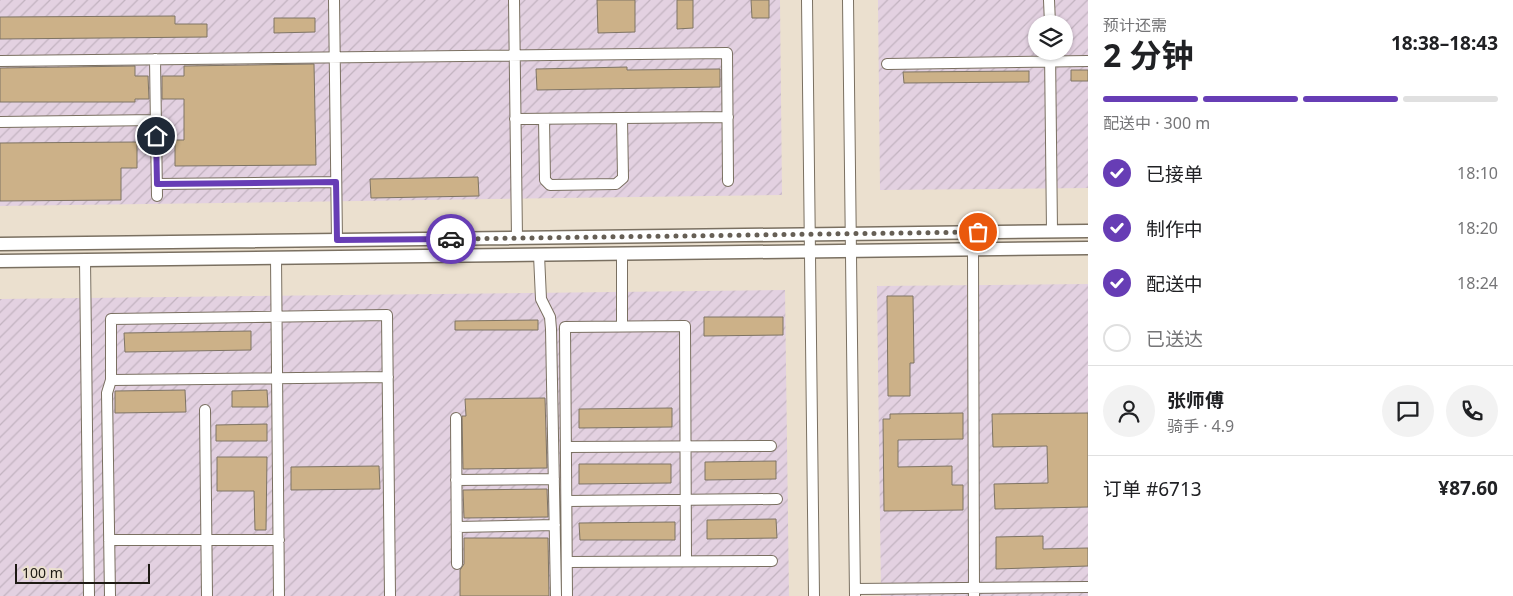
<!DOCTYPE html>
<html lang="zh">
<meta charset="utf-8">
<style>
body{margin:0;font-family:"Noto Sans","Noto Sans SC",sans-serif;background:#f2f2f2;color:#202124;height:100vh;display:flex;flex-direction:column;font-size:19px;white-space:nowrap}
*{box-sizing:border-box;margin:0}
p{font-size:16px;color:#757577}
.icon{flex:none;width:28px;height:28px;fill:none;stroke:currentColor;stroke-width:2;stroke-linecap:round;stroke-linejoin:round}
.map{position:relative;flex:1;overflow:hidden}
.side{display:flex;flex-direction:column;background:#fff;width:425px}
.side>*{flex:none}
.controls{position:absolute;left:1028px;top:15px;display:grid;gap:10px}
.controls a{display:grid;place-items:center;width:45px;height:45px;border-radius:50%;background:#fff;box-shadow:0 1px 4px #0004;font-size:25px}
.scale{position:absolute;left:15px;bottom:12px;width:135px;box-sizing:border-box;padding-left:5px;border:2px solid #1e1a14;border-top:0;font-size:14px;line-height:18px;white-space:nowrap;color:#1e1a14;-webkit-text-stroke:4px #ebe0cf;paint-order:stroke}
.pin{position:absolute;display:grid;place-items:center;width:42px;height:42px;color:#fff;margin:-21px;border:2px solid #fff;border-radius:50%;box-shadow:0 1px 5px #0007}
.courier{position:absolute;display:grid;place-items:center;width:50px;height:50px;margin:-25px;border:4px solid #673db5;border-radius:50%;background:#fff;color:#222;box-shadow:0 1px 6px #0007}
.head em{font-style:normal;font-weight:700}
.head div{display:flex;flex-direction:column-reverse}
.head{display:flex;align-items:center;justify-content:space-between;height:85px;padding:0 15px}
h1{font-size:32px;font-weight:700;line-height:38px}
.bar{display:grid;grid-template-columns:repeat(4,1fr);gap:8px 5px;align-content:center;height:60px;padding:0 15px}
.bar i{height:6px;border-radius:4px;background:#e0e0e0}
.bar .on{background:#673db5}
.bar p{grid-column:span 4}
.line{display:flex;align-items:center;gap:12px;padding:0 15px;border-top:1px solid #e0e0e0}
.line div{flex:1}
.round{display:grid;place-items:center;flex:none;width:52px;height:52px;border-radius:26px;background:#f2f2f2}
ol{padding:0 15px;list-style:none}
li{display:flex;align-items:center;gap:15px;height:55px}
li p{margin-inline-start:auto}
li .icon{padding:5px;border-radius:50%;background:#673db5;color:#fff;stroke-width:4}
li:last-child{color:#757577}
li i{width:28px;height:28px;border:2px solid #e0e0e0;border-radius:50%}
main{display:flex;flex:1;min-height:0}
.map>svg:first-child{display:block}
.industrial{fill:url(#industrial-furrows);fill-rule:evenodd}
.building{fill:#ccb188;stroke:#7e7464}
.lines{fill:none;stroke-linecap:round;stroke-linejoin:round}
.minor-casing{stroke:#7a7061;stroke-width:12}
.major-casing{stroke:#7a7061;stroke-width:15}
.minor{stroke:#fff;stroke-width:10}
.major{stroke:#fff;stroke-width:12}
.done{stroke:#665f55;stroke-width:5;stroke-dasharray:0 9}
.route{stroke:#673db5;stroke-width:6}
</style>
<main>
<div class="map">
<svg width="1088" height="596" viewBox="0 0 1088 596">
<defs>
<pattern id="industrial-furrows" width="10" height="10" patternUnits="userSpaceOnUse" patternTransform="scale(1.25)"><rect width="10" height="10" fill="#e3d1e1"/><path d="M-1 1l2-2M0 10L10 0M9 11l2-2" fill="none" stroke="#c2b3c0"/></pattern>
</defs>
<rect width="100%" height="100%" fill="#ebe0cf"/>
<path class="industrial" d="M0 0H780L782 195 0 206Z
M878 0H1088V188L880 190ZM1036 24H1064V51H1036Z
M1088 284V596H881L877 286Z
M785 290 789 596H0V299Z"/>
<path class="building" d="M597 0H635V32L598 33Z
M677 0H693V28L677 29Z
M751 0H769V18H752Z
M175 16V24H207V37L0 39V17Z
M274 18H315V32L274 33Z
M314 64 316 165 175 166V140H184V99H162V76H184V66Z
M135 66V76H148L149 99H135V102H0V68Z
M627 67V70L720 69V87L537 90 536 69Z
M1071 70H1088V81H1071Z
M1029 71V82L904 83 903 72Z
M137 142V168H121V200L0 201V143Z
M478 177 479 196 371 198 370 179Z
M887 296H913L914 363H910V396H888Z
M704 317H783V335L704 336Z
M538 320V330H455V321Z
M251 331V350L125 352 124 333Z
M185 390 186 412 115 413V391Z
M267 390 268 407H232V391Z
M545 398 547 468 463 469 462 416H466L465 399Z
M672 408V427L579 428V409Z
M963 413V439L898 440V467L952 466V485H963V510L884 511 883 419H890V414Z
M1088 413V507L995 509 994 484 1048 483 1047 446 993 447 992 414Z
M267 424V441H216V425Z
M217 457H267L266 530H255L254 491H217Z
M776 461V479L705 480V462Z
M579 464H671V483L579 484Z
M379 466 380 489 291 490V467Z
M547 489 548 517 464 518 463 490Z
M776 519 777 538 707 539V520Z
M675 522V540H580L579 523Z
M1043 536V549L1088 548V566L996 569V537Z
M464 538H548L549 596H460V570L464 564Z"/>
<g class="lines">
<defs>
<path id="minor" d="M334 0 337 240
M514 0 517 238
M807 0 814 596
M848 0 855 596
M1049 0 1050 24
M1050 51 1052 231
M155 59 157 196
M0 61 727 53 728 181
M887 64 1088 61
M515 119 728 117
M544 119 545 180 550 185 616 184 623 178 622 118
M0 122 156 120
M157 184 336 182
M973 249 974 596
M622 253V326
M539 255 541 299 550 317 551 329 556 596
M276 258 279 596
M85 260 89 596
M111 380 388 377
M205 410 207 596
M456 418 457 564
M566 447 771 446
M456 480 554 479
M567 501 777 499
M457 527 555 525
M109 540H279
M567 562 772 561
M855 589 1088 587
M110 596 107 393 111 380V319L387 315 390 596
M567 596 565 327 685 326 686 561"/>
<path id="major" d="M0 244 1088 231
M0 261 1088 248"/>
</defs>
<use href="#minor" class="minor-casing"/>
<use href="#major" class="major-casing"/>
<use href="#minor" class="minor"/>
<use href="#major" class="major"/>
</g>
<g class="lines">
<path class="done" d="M451 239 978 232"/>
<path class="route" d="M156 136 157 184 336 182 337 240 451 239"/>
</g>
</svg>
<div class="controls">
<a><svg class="icon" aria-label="layers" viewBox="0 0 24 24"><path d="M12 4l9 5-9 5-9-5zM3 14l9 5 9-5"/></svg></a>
</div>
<div class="scale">100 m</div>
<div class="pin" style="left:978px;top:232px;background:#ea580c"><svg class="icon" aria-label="bag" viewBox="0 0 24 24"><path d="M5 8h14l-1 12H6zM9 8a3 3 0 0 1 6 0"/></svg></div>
<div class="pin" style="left:156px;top:136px;background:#1f2937"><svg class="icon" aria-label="home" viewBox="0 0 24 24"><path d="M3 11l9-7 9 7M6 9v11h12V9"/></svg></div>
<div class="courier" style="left:451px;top:239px"><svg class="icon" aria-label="car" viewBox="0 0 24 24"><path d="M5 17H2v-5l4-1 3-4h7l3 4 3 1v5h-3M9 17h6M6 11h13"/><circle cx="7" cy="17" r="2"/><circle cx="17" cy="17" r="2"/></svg></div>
</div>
<section class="side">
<div class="head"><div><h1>2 分钟</h1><p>预计还需</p></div><em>18:38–18:43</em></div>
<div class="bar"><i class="on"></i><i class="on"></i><i class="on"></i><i></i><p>配送中 · 300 m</p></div>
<ol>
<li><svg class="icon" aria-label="check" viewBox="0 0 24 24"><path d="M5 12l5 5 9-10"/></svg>已接单<p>18:10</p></li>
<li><svg class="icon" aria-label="check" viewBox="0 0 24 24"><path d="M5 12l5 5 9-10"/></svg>制作中<p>18:20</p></li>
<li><svg class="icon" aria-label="check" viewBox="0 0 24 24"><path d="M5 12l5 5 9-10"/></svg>配送中<p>18:24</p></li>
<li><i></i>已送达</li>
</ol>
<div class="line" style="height:90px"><a class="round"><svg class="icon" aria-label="person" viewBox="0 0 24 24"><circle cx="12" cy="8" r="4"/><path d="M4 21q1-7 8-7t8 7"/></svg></a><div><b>张师傅</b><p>骑手 · 4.9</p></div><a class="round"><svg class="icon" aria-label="chat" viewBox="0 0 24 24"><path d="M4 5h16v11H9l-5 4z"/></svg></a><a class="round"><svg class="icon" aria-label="phone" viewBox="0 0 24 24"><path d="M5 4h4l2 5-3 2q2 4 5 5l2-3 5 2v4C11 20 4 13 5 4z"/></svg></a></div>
<div class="line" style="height:65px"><div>订单 #6713</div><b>¥87.60</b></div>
</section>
</main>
